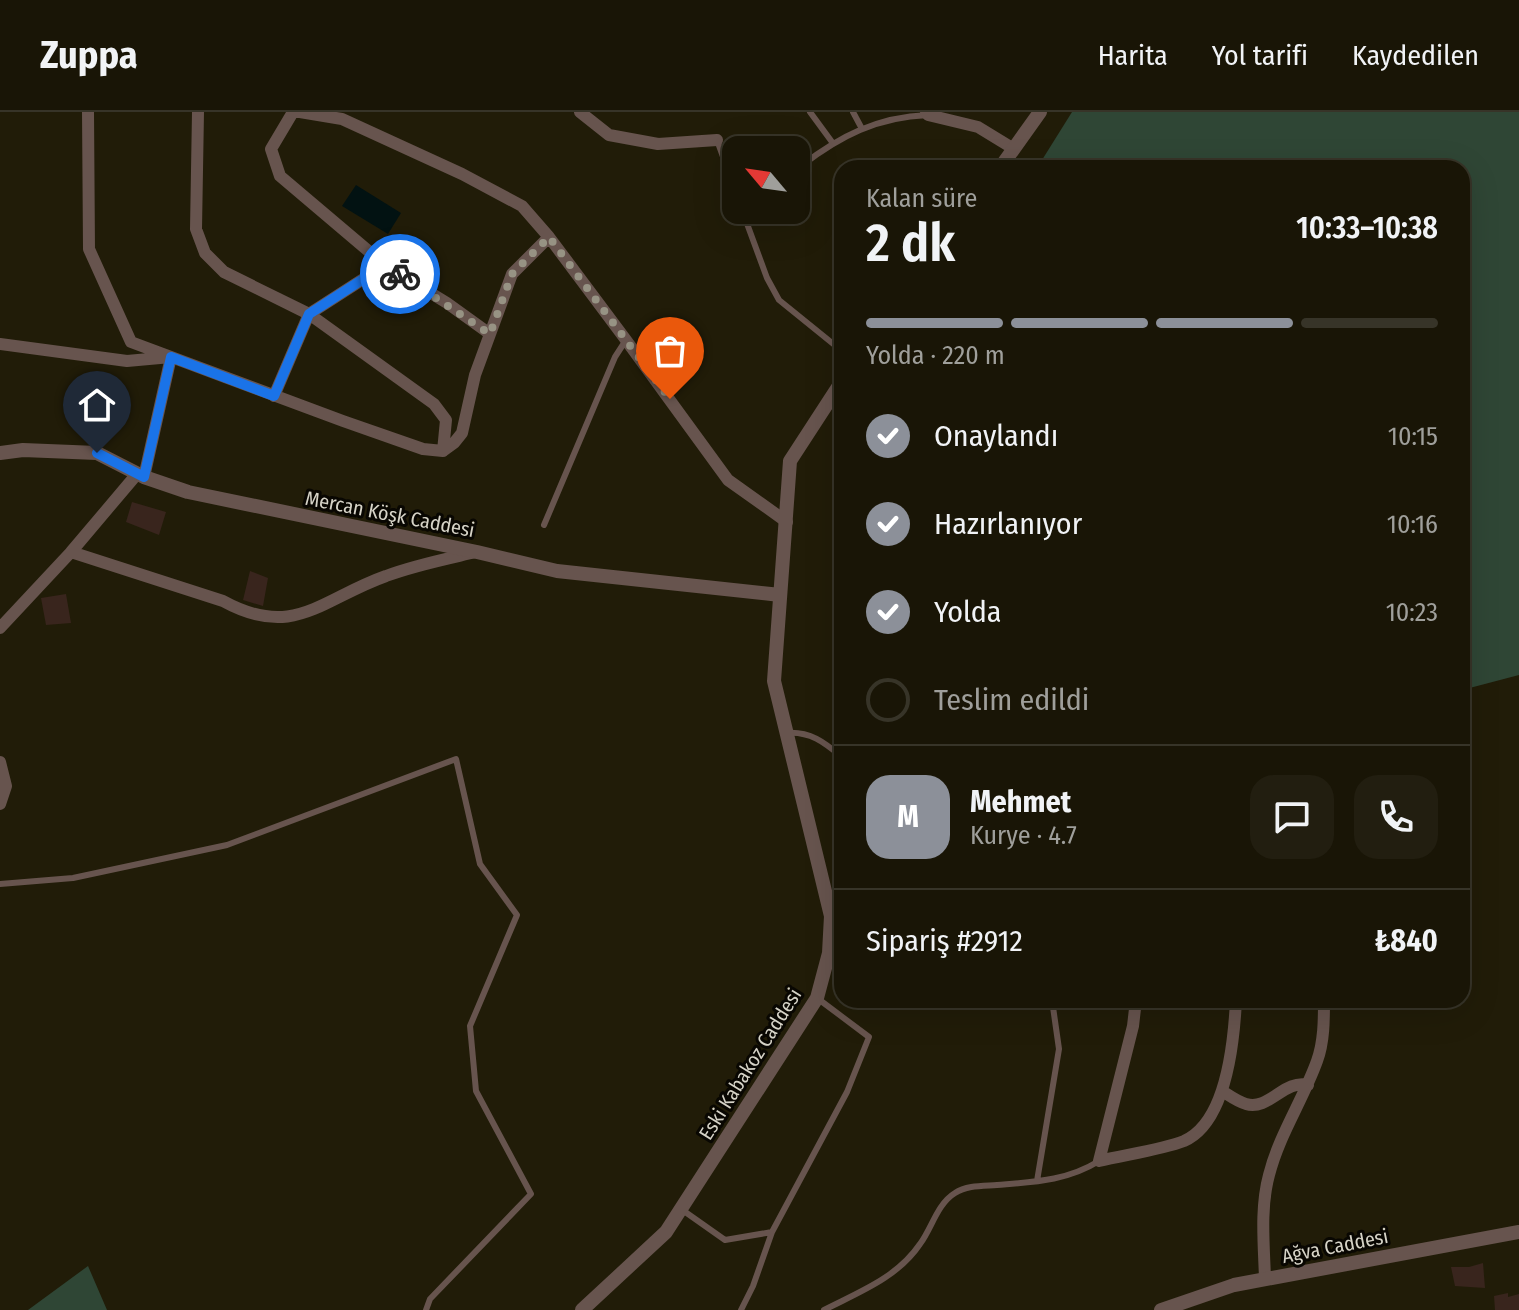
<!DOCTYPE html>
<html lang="tr">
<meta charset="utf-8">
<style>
body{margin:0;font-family:"Fira Sans Condensed",sans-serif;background:#221e10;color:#f1f3f6;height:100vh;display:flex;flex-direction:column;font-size:30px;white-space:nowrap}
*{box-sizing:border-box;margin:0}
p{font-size:26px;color:#9f9f9b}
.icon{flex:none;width:44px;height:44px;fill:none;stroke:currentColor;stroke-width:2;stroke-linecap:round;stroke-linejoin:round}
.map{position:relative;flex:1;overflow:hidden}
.details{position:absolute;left:834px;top:48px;width:636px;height:848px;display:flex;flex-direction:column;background:#191506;border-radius:24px;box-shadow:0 8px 32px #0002,0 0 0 2px #373428}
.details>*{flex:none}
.needle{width:52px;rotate:299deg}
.controls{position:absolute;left:722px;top:24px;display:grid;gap:16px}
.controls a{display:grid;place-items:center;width:88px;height:88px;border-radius:16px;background:#191506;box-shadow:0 8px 32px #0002,0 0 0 2px #373428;font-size:40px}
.pin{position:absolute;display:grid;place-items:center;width:68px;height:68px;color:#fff;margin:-82px -34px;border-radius:50% 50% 50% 0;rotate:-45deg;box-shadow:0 0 8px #0007}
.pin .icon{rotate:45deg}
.courier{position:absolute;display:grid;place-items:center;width:80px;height:80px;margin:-40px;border:6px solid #1a73e8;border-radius:50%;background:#fff;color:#222;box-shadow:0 2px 10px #0007}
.headline em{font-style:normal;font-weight:600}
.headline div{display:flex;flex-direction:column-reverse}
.headline{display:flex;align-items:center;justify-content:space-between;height:136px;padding:0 32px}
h1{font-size:52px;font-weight:600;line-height:60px}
.bar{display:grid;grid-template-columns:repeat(4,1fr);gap:12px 8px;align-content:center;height:96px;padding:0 32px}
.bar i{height:10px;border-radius:6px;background:#373428}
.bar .active{background:#8c9099}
.bar p{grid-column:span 4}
.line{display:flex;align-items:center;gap:20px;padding:0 32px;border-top:2px solid #373428}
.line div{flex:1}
.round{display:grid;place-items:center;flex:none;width:84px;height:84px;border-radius:24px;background:#221e10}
ol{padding:0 32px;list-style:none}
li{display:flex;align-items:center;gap:24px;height:88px}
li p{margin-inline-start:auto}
li .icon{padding:8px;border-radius:50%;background:#8c9099;color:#fff;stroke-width:4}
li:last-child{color:#9f9f9b}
li i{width:44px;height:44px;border:4px solid #373428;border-radius:50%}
header{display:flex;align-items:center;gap:48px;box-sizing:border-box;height:112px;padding:0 40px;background:#191506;border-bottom:2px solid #373428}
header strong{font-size:38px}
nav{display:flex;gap:44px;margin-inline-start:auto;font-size:28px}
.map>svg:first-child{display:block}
.green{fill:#2f4635}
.water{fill:#021212}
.building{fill:#39251d}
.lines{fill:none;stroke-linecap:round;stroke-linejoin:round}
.service{stroke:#67544e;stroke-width:6}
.minor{stroke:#67544e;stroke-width:12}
.tertiary{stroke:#67544e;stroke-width:14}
.done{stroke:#979384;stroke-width:8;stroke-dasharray:0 14.4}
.route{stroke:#1a73e8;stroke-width:10}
.labels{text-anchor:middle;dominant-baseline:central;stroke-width:6;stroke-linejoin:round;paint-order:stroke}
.street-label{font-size:20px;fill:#d6d3c7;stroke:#090702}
</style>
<header>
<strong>Zuppa</strong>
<nav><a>Harita</a><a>Yol tarifi</a><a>Kaydedilen</a></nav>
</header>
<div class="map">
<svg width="1519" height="1198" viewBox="0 0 1519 1198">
<rect width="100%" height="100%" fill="#211c08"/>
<path class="green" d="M1072 0H1519V563L1462 578V56H1037Z
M88 1154 107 1198H28Z"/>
<path class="water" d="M356 73 401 101 388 122 342 94Z"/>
<path class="building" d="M132 390 166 400 159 423 126 410Z
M250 459 268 466 263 494 243 488Z
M66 482 71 511 46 513 41 486Z
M1483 1151 1485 1176 1455 1174 1451 1155H1469Z
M1508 1181V1185L1519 1182V1198H1495L1494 1184Z"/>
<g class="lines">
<path class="service" d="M810 0 832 30
M853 0 861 15
M717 28 736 81
M801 54C840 24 877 5 928 3
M742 98 767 166 779 188 842 239
M544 413 615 245 626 228
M786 621C810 619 824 630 842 645
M0 772 73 766 227 733 456 647 480 752 517 803 470 914 476 979 531 1082 430 1187 426 1198
M1037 1069 1059 937 1052 888
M681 1097 725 1128 772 1120
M741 1198 753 1174 772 1120 847 980 869 925 817 886
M824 1198C859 1180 897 1166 920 1132 932 1116 937 1092 955 1081 967 1073 983 1074 997 1073 1033 1070 1067 1069 1099 1049"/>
<path class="minor" d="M88 0 89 137 131 230 343 309 423 337 443 339
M198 0 196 117 205 141 224 160 309 202 434 292 446 308 443 339
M293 0 271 37 280 64 385 153 447 191 490 222
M300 0 342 7 462 62 522 94 549 125 626 228 728 368 787 410
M580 0 609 23 658 32 717 28
M926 0 928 3 978 15 1014 37
M0 232 127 249 171 245 144 365
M274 284 309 202 385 153
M443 339 454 331 462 321 475 263 512 162 549 125
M71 440 137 362
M0 516 71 440 223 489C294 528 321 487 386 464 415 453 446 447 476 440
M0 650 6 674 0 692
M1136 888 1133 914 1099 1049C1123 1043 1161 1038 1184 1029 1227 1010 1234 929 1236 888
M1222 979C1230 984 1238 990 1246 992 1269 999 1284 967 1308 973
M1265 1167C1264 1133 1260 1096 1269 1063 1279 1023 1303 988 1317 949 1324 930 1324 908 1324 888"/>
<path class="tertiary" d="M1000 56 1040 0
M0 341 23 338 97 341 144 365 188 380 477 440 557 459 780 483
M582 1198 666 1120 817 886 829 841 831 804 774 569 790 349 842 269
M1161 1198 1234 1173 1519 1120"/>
</g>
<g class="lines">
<path class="done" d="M400 162 490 222 512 162 549 125 670 287"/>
<path class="route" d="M97 341 144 365 171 245 274 284 309 202 385 153 400 162"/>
</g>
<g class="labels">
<g class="street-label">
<text transform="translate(390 402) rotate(11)">Mercan Köşk Caddesi</text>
<text transform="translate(750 952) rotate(-58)">Eski Kabakoz Caddesi</text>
<text transform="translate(1335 1134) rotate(-11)">Ağva Caddesi</text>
</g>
</g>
</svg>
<div class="controls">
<a><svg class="needle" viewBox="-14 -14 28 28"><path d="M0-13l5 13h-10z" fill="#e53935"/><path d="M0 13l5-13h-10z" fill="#9f9f9b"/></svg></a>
</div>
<div class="pin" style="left:670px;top:287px;background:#ea580c"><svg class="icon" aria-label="bag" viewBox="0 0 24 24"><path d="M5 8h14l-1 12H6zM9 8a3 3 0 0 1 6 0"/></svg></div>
<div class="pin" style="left:97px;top:341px;background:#1f2937"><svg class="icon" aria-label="home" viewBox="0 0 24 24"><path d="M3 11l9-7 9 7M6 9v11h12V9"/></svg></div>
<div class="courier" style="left:400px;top:162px"><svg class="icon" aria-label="bike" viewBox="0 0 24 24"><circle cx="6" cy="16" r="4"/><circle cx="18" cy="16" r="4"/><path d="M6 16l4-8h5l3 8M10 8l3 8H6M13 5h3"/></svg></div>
<section class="details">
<div class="headline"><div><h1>2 dk</h1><p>Kalan süre</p></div><em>10:33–10:38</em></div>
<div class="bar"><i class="active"></i><i class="active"></i><i class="active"></i><i></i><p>Yolda · 220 m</p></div>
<ol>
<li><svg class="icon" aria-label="check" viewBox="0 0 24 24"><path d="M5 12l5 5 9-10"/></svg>Onaylandı<p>10:15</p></li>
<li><svg class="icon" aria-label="check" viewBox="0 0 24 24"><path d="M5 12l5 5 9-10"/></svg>Hazırlanıyor<p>10:16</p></li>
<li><svg class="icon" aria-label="check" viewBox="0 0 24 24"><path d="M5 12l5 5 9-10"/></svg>Yolda<p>10:23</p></li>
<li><i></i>Teslim edildi</li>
</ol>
<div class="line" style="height:144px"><b class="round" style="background:#8c9099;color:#fff">M</b><div><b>Mehmet</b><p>Kurye · 4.7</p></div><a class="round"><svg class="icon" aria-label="chat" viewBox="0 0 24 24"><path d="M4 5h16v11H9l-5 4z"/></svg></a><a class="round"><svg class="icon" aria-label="phone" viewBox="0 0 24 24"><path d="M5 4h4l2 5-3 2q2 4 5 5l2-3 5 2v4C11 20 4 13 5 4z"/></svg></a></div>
<div class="line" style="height:104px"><div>Sipariş #2912</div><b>₺840</b></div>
</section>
</div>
